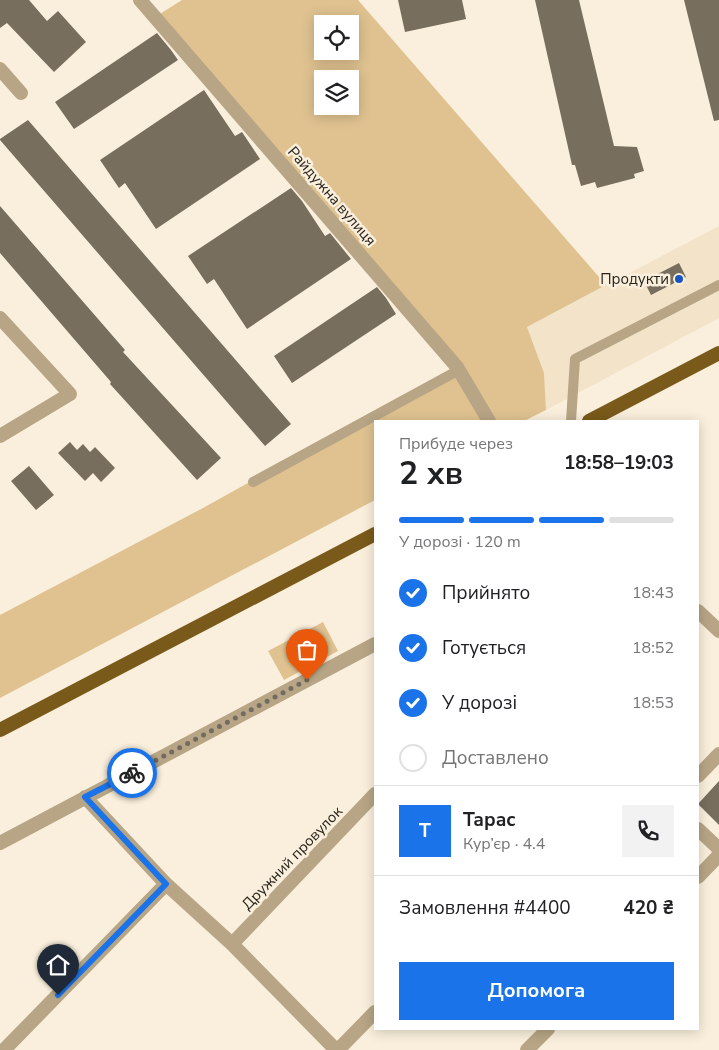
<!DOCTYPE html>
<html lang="uk">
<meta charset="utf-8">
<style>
body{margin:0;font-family:"Nunito Sans",sans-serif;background:#f2f2f2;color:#202124;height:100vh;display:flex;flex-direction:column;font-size:19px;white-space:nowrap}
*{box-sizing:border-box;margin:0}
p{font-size:16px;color:#757577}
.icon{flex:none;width:28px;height:28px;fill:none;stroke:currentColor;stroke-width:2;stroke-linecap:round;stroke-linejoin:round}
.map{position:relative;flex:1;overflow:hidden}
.sheet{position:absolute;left:374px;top:420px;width:325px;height:610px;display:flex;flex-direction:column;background:#fff;border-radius:0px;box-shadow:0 2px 12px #0003}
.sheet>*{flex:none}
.fabs{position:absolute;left:314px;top:15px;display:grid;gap:10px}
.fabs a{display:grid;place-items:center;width:45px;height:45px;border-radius:0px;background:#fff;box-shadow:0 2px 12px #0003;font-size:25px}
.pin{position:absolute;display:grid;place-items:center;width:42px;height:42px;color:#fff;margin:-51px -21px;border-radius:50% 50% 50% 0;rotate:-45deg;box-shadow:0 0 5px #0007}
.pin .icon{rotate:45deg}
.courier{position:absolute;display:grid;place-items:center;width:50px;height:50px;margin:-25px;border:4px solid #1a73e8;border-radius:50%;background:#fff;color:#222;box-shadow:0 1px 6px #0007}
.headline em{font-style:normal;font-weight:700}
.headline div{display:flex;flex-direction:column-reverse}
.headline{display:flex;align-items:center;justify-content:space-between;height:85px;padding:0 25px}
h1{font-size:32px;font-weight:700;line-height:38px}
.bar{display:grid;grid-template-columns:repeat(4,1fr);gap:8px 5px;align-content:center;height:60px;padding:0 25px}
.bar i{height:6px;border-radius:4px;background:#e0e0e0}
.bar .on{background:#1a73e8}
.bar p{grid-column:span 4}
.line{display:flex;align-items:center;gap:12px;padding:0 25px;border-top:1px solid #e0e0e0}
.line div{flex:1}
.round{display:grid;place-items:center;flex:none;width:52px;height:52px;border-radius:0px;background:#f2f2f2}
ol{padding:0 25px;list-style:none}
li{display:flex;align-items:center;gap:15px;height:55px}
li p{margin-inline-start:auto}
li .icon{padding:5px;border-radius:50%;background:#1a73e8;color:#fff;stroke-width:4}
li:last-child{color:#757577}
li i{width:28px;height:28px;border:2px solid #e0e0e0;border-radius:50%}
.button{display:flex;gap:10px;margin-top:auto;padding:10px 25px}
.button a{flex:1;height:58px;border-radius:0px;background:#1a73e8;color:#fff;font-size:20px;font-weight:700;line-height:58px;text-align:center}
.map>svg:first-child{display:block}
.built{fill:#f2e3c9}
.green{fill:#dfc290;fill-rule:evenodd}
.building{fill:#776e5d}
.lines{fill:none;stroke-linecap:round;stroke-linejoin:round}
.service{stroke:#b7a585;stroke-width:10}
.minor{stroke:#b7a585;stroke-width:14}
.trunk{stroke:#7a5a1a;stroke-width:14}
.done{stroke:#726b60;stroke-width:5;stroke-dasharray:0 9}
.route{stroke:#1a73e8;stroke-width:6}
.poi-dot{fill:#1854c0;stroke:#faefdc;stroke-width:2}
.labels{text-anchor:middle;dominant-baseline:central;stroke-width:5;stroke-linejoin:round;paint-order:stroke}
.street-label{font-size:15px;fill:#28241d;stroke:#faefdc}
.poi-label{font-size:15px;fill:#28241d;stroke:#faefdc;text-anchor:end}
</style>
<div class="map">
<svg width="719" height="1050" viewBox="0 0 719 1050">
<rect width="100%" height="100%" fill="#faefdc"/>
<path class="built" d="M719 226V318L546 410 544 373 527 327Z"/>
<path class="green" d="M182 0H358L606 285 527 327 544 373 546 410 524 421H375V500L0 698V615L203 508 457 367 155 17ZM322 24H350V51H322ZM322 79H350V106H322Z
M323 622 338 651 284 680 268 651Z"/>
<path class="building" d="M0 0H29L47 21 58 11 86 42 54 72 7 23 0 28Z
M398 0H462L466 19 405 32Z
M535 0H579L614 146 637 147 644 171 634 174 635 178 597 188 595 182 581 186 575 165H572Z
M684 0H719V120L714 121Z
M157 33 171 50 178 60 74 129 55 102Z
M204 90 235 136 242 132 260 159 156 229 125 183 119 188 100 160Z
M28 120 291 424 265 446 0 140V139Z
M291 188 302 201 325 236 330 233 351 259 247 329 214 279 207 284 188 256Z
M0 206 125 350 123 352 221 458 197 480 110 384 111 382 0 253Z
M679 263 686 277 651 295 644 281Z
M377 287 386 298 396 314 292 383 274 356Z
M70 442 77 450 83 444 90 452 95 447 115 468 101 482 93 473 85 481 58 453Z
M29 466 54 495 36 510 11 481Z
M719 781V825L698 804Z"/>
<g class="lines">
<path class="service" d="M571 421 575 359 719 285
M253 482 459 370"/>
<path class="minor" d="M140 0 457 367 489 421
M0 69 21 93
M0 318 70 394 0 436
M698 611 719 631
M698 776 719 754
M85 797 166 884 232 944 336 1050
M698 829 719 849
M0 843 375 644
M698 877 719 855
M232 944 375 794
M4 1050 166 884
M338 1050 375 1012
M527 1050 548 1029"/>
<path class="trunk" d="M589 421 719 353
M0 730 375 534"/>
</g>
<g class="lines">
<path class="done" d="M132 773 307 680"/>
<path class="route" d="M58 995 166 884 85 797 132 773"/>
</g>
<circle class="poi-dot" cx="679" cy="279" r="5"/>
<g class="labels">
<g class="street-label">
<text transform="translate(332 196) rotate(49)">Райдужна вулиця</text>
<text transform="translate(292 858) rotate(-46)">Дружний провулок</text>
</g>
<g class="poi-label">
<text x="669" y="279">Продукти</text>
</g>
</g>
</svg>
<div class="fabs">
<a><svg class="icon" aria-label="locate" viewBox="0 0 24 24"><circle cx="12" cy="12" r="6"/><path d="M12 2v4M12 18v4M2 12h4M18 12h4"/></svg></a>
<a><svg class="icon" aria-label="layers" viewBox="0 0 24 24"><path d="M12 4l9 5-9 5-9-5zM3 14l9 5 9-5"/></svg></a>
</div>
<div class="pin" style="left:307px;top:680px;background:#ea580c"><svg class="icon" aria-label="bag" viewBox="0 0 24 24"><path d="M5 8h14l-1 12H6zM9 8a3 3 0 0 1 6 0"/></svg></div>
<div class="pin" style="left:58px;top:995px;background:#1f2937"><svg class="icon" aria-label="home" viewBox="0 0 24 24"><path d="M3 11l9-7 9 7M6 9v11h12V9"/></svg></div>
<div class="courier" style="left:132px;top:773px"><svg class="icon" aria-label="bike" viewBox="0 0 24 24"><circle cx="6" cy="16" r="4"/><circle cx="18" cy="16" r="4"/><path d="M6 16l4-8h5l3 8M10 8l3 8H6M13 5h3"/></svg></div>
<section class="sheet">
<div class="headline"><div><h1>2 хв</h1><p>Прибуде через</p></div><em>18:58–19:03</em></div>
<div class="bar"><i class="on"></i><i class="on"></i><i class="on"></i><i></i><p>У дорозі · 120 m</p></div>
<ol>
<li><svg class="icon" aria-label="check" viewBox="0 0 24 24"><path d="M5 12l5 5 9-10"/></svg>Прийнято<p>18:43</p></li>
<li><svg class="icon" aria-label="check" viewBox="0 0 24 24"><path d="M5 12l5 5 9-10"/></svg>Готується<p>18:52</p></li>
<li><svg class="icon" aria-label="check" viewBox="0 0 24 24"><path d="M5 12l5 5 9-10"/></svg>У дорозі<p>18:53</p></li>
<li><i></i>Доставлено</li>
</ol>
<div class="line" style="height:90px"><b class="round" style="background:#1a73e8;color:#fff">Т</b><div><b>Тарас</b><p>Кур’єр · 4.4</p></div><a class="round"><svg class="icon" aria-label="phone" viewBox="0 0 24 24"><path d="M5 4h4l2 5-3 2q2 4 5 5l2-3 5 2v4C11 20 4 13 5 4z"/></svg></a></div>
<div class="line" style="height:65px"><div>Замовлення #4400</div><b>420 ₴</b></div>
<div class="button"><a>Допомога</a></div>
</section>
</div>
